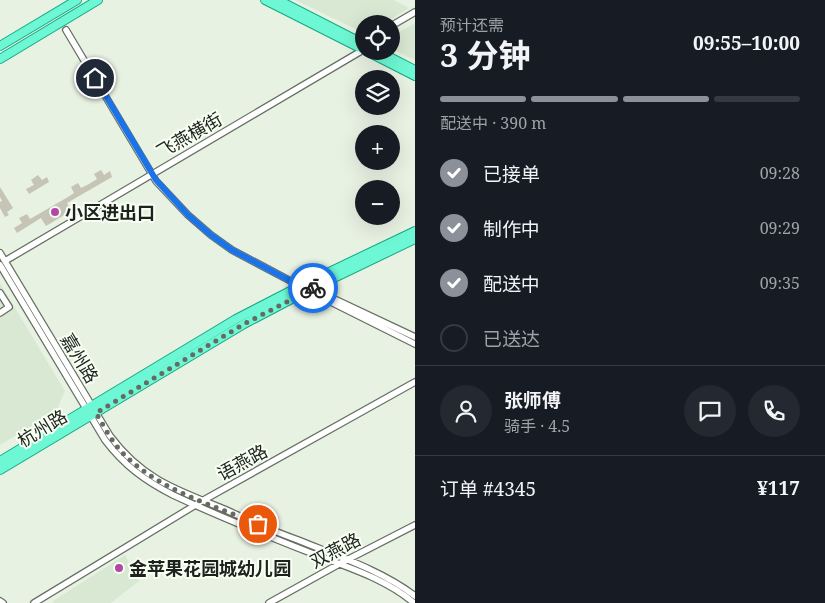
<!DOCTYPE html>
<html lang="zh">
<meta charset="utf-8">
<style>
body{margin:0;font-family:"Noto Serif","Noto Sans SC",serif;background:#242831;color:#f1f3f6;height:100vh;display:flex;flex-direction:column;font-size:19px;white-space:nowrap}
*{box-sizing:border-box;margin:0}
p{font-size:16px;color:#9ea1a6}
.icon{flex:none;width:28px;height:28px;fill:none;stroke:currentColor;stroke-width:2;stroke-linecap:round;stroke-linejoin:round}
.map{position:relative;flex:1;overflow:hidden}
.sheet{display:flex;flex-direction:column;background:#171b24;width:410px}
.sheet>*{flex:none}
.controls{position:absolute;left:355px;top:15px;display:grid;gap:10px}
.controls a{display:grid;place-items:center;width:45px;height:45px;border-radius:50%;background:#171b24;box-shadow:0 5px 20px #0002;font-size:25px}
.pin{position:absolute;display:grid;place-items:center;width:42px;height:42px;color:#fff;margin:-21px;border:2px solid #fff;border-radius:50%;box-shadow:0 1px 5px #0007}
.courier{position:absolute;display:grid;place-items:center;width:50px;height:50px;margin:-25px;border:4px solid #1a73e8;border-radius:50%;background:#fff;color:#222;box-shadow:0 1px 6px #0007}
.summary em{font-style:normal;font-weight:700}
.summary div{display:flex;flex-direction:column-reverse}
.summary{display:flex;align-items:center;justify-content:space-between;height:85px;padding:0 25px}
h1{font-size:32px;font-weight:700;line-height:38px}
.bar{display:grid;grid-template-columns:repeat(4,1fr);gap:8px 5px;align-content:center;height:60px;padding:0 25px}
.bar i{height:6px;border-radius:4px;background:#363941}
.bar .on{background:#8c9099}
.bar p{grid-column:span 4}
.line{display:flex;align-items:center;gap:12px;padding:0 25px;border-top:1px solid #363941}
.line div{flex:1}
.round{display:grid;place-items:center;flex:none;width:52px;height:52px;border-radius:26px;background:#242831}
ol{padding:0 25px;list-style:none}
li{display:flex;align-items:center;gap:15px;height:55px}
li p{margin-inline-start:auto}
li .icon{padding:5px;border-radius:50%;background:#8c9099;color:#fff;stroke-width:4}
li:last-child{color:#9ea1a6}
li i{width:28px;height:28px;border:2px solid #363941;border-radius:50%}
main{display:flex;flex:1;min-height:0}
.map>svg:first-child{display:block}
.built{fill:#d9e8d2}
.building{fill:#c6c4b4}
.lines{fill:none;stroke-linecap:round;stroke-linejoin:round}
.minor-casing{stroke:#666f62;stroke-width:8}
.major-casing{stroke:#13a881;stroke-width:10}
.minor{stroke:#fff;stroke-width:5.5}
.major{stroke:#6ef7d4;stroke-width:8}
.done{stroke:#656a62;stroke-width:5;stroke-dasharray:0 9}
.route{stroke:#1a73e8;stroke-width:6}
.poi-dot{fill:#b447a5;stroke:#f7fff3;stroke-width:2}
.labels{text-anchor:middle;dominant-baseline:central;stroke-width:4;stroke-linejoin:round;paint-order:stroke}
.street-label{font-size:18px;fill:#1e211c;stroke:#f7fff3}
.poi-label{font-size:18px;font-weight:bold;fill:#1e211c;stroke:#f7fff3;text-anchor:start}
</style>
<main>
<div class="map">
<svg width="415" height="603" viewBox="0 0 415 603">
<rect width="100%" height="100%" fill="#e8f2e3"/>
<path class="built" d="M295 0H394L409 8 383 24H364V33Z
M415 23V60L391 49V37Z
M0 283 65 391 57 410 0 445Z
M125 555 139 581 111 603H52L53 601Z"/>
<path class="building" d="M101 170 104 175 110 171 112 177 67 203 71 211 46 226 41 218 17 233 14 228 22 223 19 218 27 214 30 219 68 197 74 193 71 187 78 183 81 188 89 184 97 179 94 174Z
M38 175 42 180 47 177 49 182 29 194 26 189 34 185 31 180Z
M0 187 13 208 7 212 9 215 5 217 0 208V202L2 201 0 197Z"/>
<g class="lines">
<defs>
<path id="minor" d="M391 26 415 12
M66 30 156 181 188 215 211 235 232 250 300 286
M0 253 110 436C142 479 176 490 224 509 248 520 273 531 298 540 337 556 381 570 415 596
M5 261 363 50
M0 265 105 440C125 466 144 480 173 495 218 516 265 535 311 553 346 567 385 578 414 603
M311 288 415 337
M305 289 415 344
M0 293 9 307 0 313
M0 601 3 603
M34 603 202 501 415 382
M269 603 339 564 415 525"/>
<path id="major" d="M265 0 364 50
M278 0 364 44
M0 46 77 0
M366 51 415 76
M378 51 415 70
M0 59 98 0
M0 461 236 319 300 286 415 231
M0 470 244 324 307 291 415 239"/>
</defs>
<use href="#minor" class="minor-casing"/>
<use href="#major" class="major-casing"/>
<use href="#minor" class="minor"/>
<use href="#major" class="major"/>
</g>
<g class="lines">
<path class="done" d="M258 524C210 504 155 489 119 449 110 438 103 425 96 413L244 324 314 288H313"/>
<path class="route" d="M95 78 156 180 188 215 211 235 232 250 300 286 313 288"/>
</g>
<g class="poi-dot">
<circle cx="55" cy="212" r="5"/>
<circle cx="119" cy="568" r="5"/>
</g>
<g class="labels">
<g class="street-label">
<text transform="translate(189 135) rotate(-30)">飞燕横街</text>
<text transform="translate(80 358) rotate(59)">嘉州路</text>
<text transform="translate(42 428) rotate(-31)">杭州路</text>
<text transform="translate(242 462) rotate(-29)">语燕路</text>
<text transform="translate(335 550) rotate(-28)">双燕路</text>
</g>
<g class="poi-label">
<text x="65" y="212">小区进出口</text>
<text x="129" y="568">金苹果花园城幼儿园</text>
</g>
</g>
</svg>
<div class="controls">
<a><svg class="icon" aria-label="locate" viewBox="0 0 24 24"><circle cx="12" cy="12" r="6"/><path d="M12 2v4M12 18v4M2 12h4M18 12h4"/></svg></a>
<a><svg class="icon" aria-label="layers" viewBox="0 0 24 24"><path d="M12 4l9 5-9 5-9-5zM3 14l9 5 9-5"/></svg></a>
<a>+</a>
<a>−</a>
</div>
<div class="pin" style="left:258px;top:524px;background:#ea580c"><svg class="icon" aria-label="bag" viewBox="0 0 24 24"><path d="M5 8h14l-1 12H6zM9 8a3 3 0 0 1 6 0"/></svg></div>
<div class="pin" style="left:95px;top:78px;background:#1f2937"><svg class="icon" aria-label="home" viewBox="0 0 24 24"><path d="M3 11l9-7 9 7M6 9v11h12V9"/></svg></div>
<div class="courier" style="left:313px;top:288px"><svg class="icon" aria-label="bike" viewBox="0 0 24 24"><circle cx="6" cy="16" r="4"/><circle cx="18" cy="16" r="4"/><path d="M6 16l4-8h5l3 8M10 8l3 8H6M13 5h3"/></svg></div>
</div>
<section class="sheet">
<div class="summary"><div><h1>3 分钟</h1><p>预计还需</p></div><em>09:55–10:00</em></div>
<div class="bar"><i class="on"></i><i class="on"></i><i class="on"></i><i></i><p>配送中 · 390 m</p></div>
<ol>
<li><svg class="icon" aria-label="check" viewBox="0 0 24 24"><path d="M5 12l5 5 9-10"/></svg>已接单<p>09:28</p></li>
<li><svg class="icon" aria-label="check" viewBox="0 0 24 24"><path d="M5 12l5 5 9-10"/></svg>制作中<p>09:29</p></li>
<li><svg class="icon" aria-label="check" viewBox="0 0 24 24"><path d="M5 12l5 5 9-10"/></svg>配送中<p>09:35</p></li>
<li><i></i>已送达</li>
</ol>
<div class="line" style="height:90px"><a class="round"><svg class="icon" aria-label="person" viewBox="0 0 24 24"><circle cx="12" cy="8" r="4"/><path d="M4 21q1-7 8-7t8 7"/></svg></a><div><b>张师傅</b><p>骑手 · 4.5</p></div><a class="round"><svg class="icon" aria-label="chat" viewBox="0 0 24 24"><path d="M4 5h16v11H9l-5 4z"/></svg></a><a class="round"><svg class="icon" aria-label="phone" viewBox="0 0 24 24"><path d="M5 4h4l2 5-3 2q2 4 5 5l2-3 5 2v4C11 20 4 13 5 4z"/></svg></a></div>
<div class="line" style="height:65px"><div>订单 #4345</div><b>¥117</b></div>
</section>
</main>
